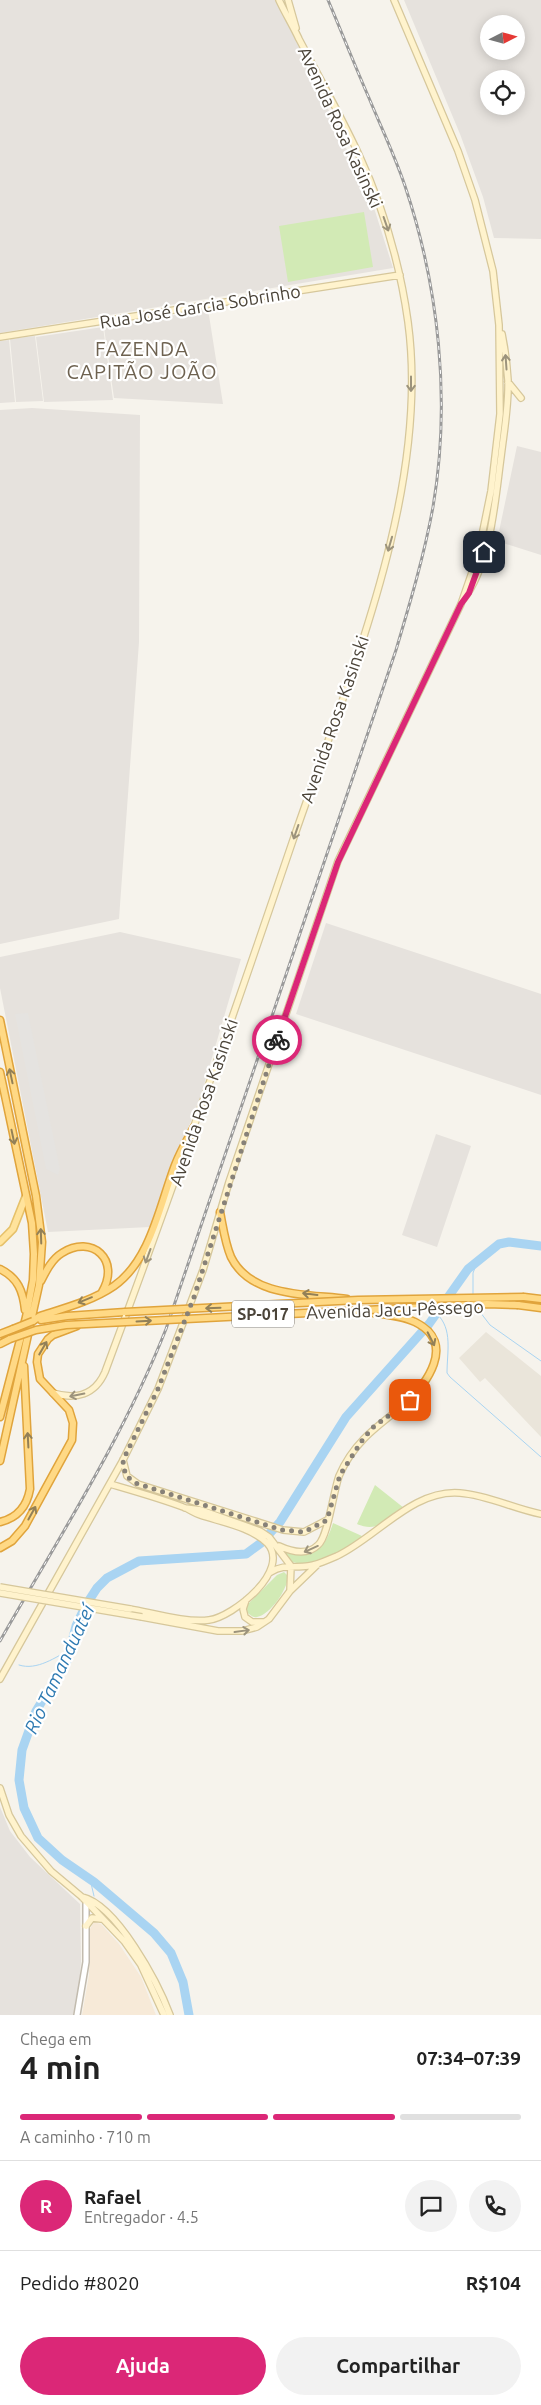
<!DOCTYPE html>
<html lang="pt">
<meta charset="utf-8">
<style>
body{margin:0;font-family:Ubuntu,sans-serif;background:#f2f2f2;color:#222;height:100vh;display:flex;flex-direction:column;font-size:19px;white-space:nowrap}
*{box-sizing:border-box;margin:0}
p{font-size:16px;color:#767676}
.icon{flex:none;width:28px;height:28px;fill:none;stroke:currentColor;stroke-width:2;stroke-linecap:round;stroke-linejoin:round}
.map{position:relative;height:2015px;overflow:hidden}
.drawer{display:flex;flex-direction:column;background:#fff;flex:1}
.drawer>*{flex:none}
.needle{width:32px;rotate:84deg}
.fabs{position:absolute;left:480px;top:15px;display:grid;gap:10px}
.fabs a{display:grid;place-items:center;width:45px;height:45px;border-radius:50%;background:#fff;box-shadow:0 2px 12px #0003;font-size:25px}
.pin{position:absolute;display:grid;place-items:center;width:42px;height:42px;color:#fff;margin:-21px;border-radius:10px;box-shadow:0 2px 8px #0006}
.courier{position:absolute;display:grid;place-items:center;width:50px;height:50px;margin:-25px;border:4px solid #db2777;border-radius:50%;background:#fff;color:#222;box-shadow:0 1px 6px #0007}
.headline em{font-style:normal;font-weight:700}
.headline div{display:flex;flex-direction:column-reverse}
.headline{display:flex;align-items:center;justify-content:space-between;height:85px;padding:0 20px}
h1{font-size:32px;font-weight:700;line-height:38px}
.bar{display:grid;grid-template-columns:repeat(4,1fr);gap:8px 5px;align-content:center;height:60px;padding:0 20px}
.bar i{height:6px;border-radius:4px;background:#e0e0e0}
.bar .current{background:#db2777}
.bar p{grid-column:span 4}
.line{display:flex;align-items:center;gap:12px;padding:0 20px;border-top:1px solid #e0e0e0}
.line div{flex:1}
.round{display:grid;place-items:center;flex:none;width:52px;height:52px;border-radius:26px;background:#f2f2f2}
.action{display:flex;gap:10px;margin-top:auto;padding:10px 20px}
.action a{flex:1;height:58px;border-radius:30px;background:#db2777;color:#fff;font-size:20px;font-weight:700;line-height:58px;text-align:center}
.action a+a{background:#f2f2f2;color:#222}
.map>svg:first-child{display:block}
.residential{fill:#eae5da}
.commercial{fill:#f7ead8}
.industrial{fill:#e6e2dd;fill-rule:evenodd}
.green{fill:#d2eab5}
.parking{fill:#e5e3e0}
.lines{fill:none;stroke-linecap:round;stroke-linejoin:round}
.stream{stroke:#a9d4f2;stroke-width:1}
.river{stroke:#a9d4f2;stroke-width:9}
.tertiary-casing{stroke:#c2bbae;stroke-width:8}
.secondary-casing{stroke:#d6c79b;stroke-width:8}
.primary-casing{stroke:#e6c16a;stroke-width:9}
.trunk-casing{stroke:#e0a43c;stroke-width:9}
.tertiary{stroke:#fff;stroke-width:5}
.secondary{stroke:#fff3cd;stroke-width:5.5}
.primary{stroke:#ffe39c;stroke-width:6}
.trunk{stroke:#ffd985;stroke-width:6}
.rail-casing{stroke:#9a9a9a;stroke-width:3}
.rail{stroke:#fff;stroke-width:1;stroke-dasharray:4;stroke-linecap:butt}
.secondary-bridge-casing{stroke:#d6c79b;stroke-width:8;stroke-linecap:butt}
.trunk-bridge-casing{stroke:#e0a43c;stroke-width:9;stroke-linecap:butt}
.secondary-bridge{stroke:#fff3cd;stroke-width:5.5}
.trunk-bridge{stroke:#ffd985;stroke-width:6}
.oneway{stroke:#9c937c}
.oneway2{stroke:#938057}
.done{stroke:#878178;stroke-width:5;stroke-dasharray:0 9}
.route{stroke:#db2777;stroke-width:6}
.labels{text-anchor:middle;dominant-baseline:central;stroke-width:4.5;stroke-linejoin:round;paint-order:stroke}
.shield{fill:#fff;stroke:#817c74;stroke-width:1}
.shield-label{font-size:16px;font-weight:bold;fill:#4b4439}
.street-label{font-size:18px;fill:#4b4439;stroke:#fff}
.water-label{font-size:19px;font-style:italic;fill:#2e7ab2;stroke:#fff}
.quarter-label{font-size:20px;letter-spacing:1px;fill:#6e6250;stroke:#fff}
</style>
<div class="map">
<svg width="541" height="2015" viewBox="0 0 541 2015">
<rect width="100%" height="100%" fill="#f6f3ec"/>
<path class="residential" d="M486 1332 541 1376V1437L485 1378 480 1382 459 1358Z"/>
<path class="commercial" d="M94 1922 101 1924 119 1944 141 1977 156 2015H82L89 1975 90 1929Z"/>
<path class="industrial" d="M0 0H278L375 211 393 268 0 333Z
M404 0H541V239L494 238 483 197 460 134ZM489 24H516V51H489ZM489 79H516V106H489Z
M208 309 223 404 114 398 104 328Z
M103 327 113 400 44 402 36 337Z
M35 336 43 401 16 402 10 339Z
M9 340 15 402 0 403V341Z
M32 408 140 415 139 642 119 919 0 944V410Z
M517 446 541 452V555L497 541Z
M326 923 541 994V1095L296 1014Z
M120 932 241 959 201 1095 150 1227 48 1232 0 988V957Z
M436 1134 471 1146 437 1247 402 1235Z
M0 1807 10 1831 30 1857 80 1904 81 1961 79 1989 73 2015H0Z"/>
<path class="green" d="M364 212 373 267 288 282 279 226Z
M375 1485 404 1508C387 1520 377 1533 357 1524Z
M333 1523 362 1536C349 1553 312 1568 292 1562L283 1552C313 1556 324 1552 333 1523Z
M284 1572 288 1576C288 1589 270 1615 257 1617 253 1618 250 1615 247 1612V1605L277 1575Z"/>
<path class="parking" d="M28 1013 60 1169 58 1175 46 1169 15 1014Z"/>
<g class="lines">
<path class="stream" d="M473 1294V1273L478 1260
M477 1308 490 1325 541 1361
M437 1314C453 1329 447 1352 447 1373L450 1377 541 1457
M19 1665C37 1671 56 1657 71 1649
M90 1879 94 1896"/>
<path class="river" d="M189 2015 183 1982 171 1953 154 1933 94 1882 62 1860 38 1838 24 1808 19 1780 22 1750 36 1711 67 1661 76 1626 86 1605 97 1588 107 1578 139 1561 246 1554 261 1543 280 1522 346 1417 429 1324 468 1269 499 1244 509 1242 541 1246"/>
<defs>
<path id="tertiary" d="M77 2015 86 1962V1904L89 1900"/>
<path id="secondary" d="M288 0 296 28
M0 337 400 275
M508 382 521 398
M463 600C491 564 495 501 501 457 504 431 509 405 508 380 507 364 505 349 502 334
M53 1393C76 1400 95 1395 105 1372 170 1197 232 1020 292 843 346 684 431 492 408 322 400 264 384 209 359 155 341 116 319 77 299 39 293 26 285 13 279 0
M123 1460 127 1476 138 1484 283 1530 304 1532 327 1520
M110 1484C134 1491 159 1498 183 1507 189 1509 194 1513 200 1515 221 1522 251 1527 267 1543 292 1570 233 1617 209 1620 186 1623 153 1613 130 1609
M279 1546C292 1552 307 1556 318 1545 328 1537 333 1493 339 1476 353 1443 376 1427 403 1406
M271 1572C283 1564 295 1568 308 1566 318 1565 327 1560 337 1556 377 1537 413 1489 460 1493 488 1495 514 1509 541 1514
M290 1591 317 1565
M246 1600 243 1609 245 1617 252 1622H263
M142 1617 218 1631H242L257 1627 269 1619 290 1591 291 1566 269 1537 260 1531 201 1510 185 1508
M0 1679 123 1460 158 1389 203 1270 229 1182 338 861 461 604 478 555 491 491 500 414 499 325 493 271 475 200 458 151 394 0
M0 1788 9 1815 21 1836 51 1871 82 1897 124 1941 141 1965 164 2015
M82 1897C117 1905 158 1983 170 2015
M86 1926 92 1918 101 1919"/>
<path id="primary" d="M0 1242 13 1229 26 1196"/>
<path id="trunk" d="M0 1020 36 1196 42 1242 39 1285 0 1461
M0 1072 32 1223 34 1254 33 1280 26 1317 0 1417
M220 1212C223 1227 225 1243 231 1257 251 1298 309 1294 347 1299
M0 1269C18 1278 23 1291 25 1310
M41 1281C46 1271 52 1259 62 1253 92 1234 121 1260 102 1292
M524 1297 541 1299
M518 1305 541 1308
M366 1312C382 1314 400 1315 415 1322 458 1343 426 1385 403 1406
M41 1320 67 1316 125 1312
M33 1321 40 1316C65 1308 92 1301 114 1286 151 1260 160 1204 175 1165 180 1152 187 1140 194 1127
M0 1334 13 1329
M0 1344 10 1339
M0 1522C17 1518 27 1506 30 1489L24 1366
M0 1548 12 1541 25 1526 72 1440 73 1423 69 1410 40 1379 37 1362 38 1354 48 1339 53 1335 77 1326"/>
</defs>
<use href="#tertiary" class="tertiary-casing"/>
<use href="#secondary" class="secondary-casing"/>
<use href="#primary" class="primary-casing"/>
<use href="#trunk" class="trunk-casing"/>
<use href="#tertiary" class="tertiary"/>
<use href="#secondary" class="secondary"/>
<use href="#primary" class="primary"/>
<use href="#trunk" class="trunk"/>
<defs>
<path id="rail" d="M0 1641C58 1539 123 1438 166 1329L396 650C410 603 424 556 433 507 451 401 439 287 405 186 395 156 381 127 369 98 355 66 342 33 328 0"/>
</defs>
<use href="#rail" class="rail-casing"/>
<use href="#rail" class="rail"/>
<defs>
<path id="secondary-bridge" d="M0 1587 130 1609
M0 1593 142 1617"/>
<path id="trunk-bridge" d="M125 1312 358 1300 524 1297
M13 1329 33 1321
M10 1339 36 1330 66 1325 487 1304 518 1305"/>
</defs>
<use href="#secondary-bridge" class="secondary-bridge-casing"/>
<use href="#trunk-bridge" class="trunk-bridge-casing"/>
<use href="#secondary-bridge" class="secondary-bridge"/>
<use href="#trunk-bridge" class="trunk-bridge"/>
</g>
<defs><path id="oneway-shaft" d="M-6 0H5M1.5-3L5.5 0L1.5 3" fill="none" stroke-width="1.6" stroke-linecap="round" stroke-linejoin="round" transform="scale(1.25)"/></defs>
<g class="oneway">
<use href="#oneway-shaft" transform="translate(386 224) rotate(71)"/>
<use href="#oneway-shaft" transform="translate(506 362) rotate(-94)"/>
<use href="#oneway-shaft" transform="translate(411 384) rotate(90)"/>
<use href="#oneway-shaft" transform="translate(390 544) rotate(106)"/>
<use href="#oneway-shaft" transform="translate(296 832) rotate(109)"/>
<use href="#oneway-shaft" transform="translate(148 1256) rotate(110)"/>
<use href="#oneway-shaft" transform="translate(77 1395) rotate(169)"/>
<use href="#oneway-shaft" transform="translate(311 1549) rotate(156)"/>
<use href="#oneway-shaft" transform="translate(242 1631) rotate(-8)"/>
</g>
<g class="oneway2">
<use href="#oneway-shaft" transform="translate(11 1076) rotate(-102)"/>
<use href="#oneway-shaft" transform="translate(13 1137) rotate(78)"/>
<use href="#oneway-shaft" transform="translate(41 1236) rotate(-92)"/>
<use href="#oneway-shaft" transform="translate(310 1294) rotate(-173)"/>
<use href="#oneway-shaft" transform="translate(85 1300) rotate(158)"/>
<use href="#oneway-shaft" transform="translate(213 1308) rotate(178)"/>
<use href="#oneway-shaft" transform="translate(144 1321) rotate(-3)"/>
<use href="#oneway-shaft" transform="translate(431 1339) rotate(63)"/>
<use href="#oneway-shaft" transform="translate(43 1348) rotate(-60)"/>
<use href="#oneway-shaft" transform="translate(28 1440) rotate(-93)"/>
<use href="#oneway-shaft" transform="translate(32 1513) rotate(-61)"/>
</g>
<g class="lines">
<path class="done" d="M277 1040 194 1297 158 1389 123 1460C124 1473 126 1478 138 1484L282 1530 304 1532 327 1520 340 1475 361 1442 372 1428 410 1400"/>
<path class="route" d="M277 1040 338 862 461 604 469 593 484 552"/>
</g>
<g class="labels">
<rect class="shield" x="232" y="1300.5" width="62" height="27" rx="4"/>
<g class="shield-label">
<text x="263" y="1314">SP-017</text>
</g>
<g class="street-label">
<text transform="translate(341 127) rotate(65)">Avenida Rosa Kasinski</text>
<text transform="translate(200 306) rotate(-9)">Rua José Garcia Sobrinho</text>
<text transform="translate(334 719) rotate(-71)">Avenida Rosa Kasinski</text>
<text transform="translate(203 1102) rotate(-71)">Avenida Rosa Kasinski</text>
<text transform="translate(395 1309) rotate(-2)">Avenida Jacu-Pêssego</text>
</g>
<g class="water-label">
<text transform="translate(59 1669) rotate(-65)">Rio Tamanduateí</text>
</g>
<g class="quarter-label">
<text x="142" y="348">FAZENDA<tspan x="142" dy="23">CAPITÃO JOÃO</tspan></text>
</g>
</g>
</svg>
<div class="fabs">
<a><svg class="needle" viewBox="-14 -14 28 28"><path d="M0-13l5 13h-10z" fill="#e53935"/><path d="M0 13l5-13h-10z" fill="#767676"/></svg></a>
<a><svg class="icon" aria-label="locate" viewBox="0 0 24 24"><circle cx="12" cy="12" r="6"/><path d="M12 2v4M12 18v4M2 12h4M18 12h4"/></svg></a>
</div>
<div class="pin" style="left:410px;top:1400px;background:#ea580c"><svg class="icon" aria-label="bag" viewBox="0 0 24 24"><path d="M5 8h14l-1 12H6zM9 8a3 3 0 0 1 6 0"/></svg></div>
<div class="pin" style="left:484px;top:552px;background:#1f2937"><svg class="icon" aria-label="home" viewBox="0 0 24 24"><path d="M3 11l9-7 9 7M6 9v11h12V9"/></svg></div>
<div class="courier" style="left:277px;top:1040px"><svg class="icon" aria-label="bike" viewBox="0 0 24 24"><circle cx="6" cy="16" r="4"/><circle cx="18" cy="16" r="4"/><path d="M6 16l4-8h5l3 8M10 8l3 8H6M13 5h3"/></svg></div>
</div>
<section class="drawer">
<div class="headline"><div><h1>4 min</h1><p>Chega em</p></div><em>07:34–07:39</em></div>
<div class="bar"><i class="current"></i><i class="current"></i><i class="current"></i><i></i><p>A caminho · 710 m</p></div>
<div class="line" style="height:90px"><b class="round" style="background:#db2777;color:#fff">R</b><div><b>Rafael</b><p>Entregador · 4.5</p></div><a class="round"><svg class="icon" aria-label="chat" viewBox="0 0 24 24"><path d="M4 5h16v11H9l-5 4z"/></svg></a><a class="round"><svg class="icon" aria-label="phone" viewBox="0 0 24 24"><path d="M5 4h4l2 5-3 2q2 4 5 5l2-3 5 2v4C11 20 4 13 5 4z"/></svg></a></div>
<div class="line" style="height:65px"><div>Pedido #8020</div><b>R$104</b></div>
<div class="action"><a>Ajuda</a><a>Compartilhar</a></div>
</section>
